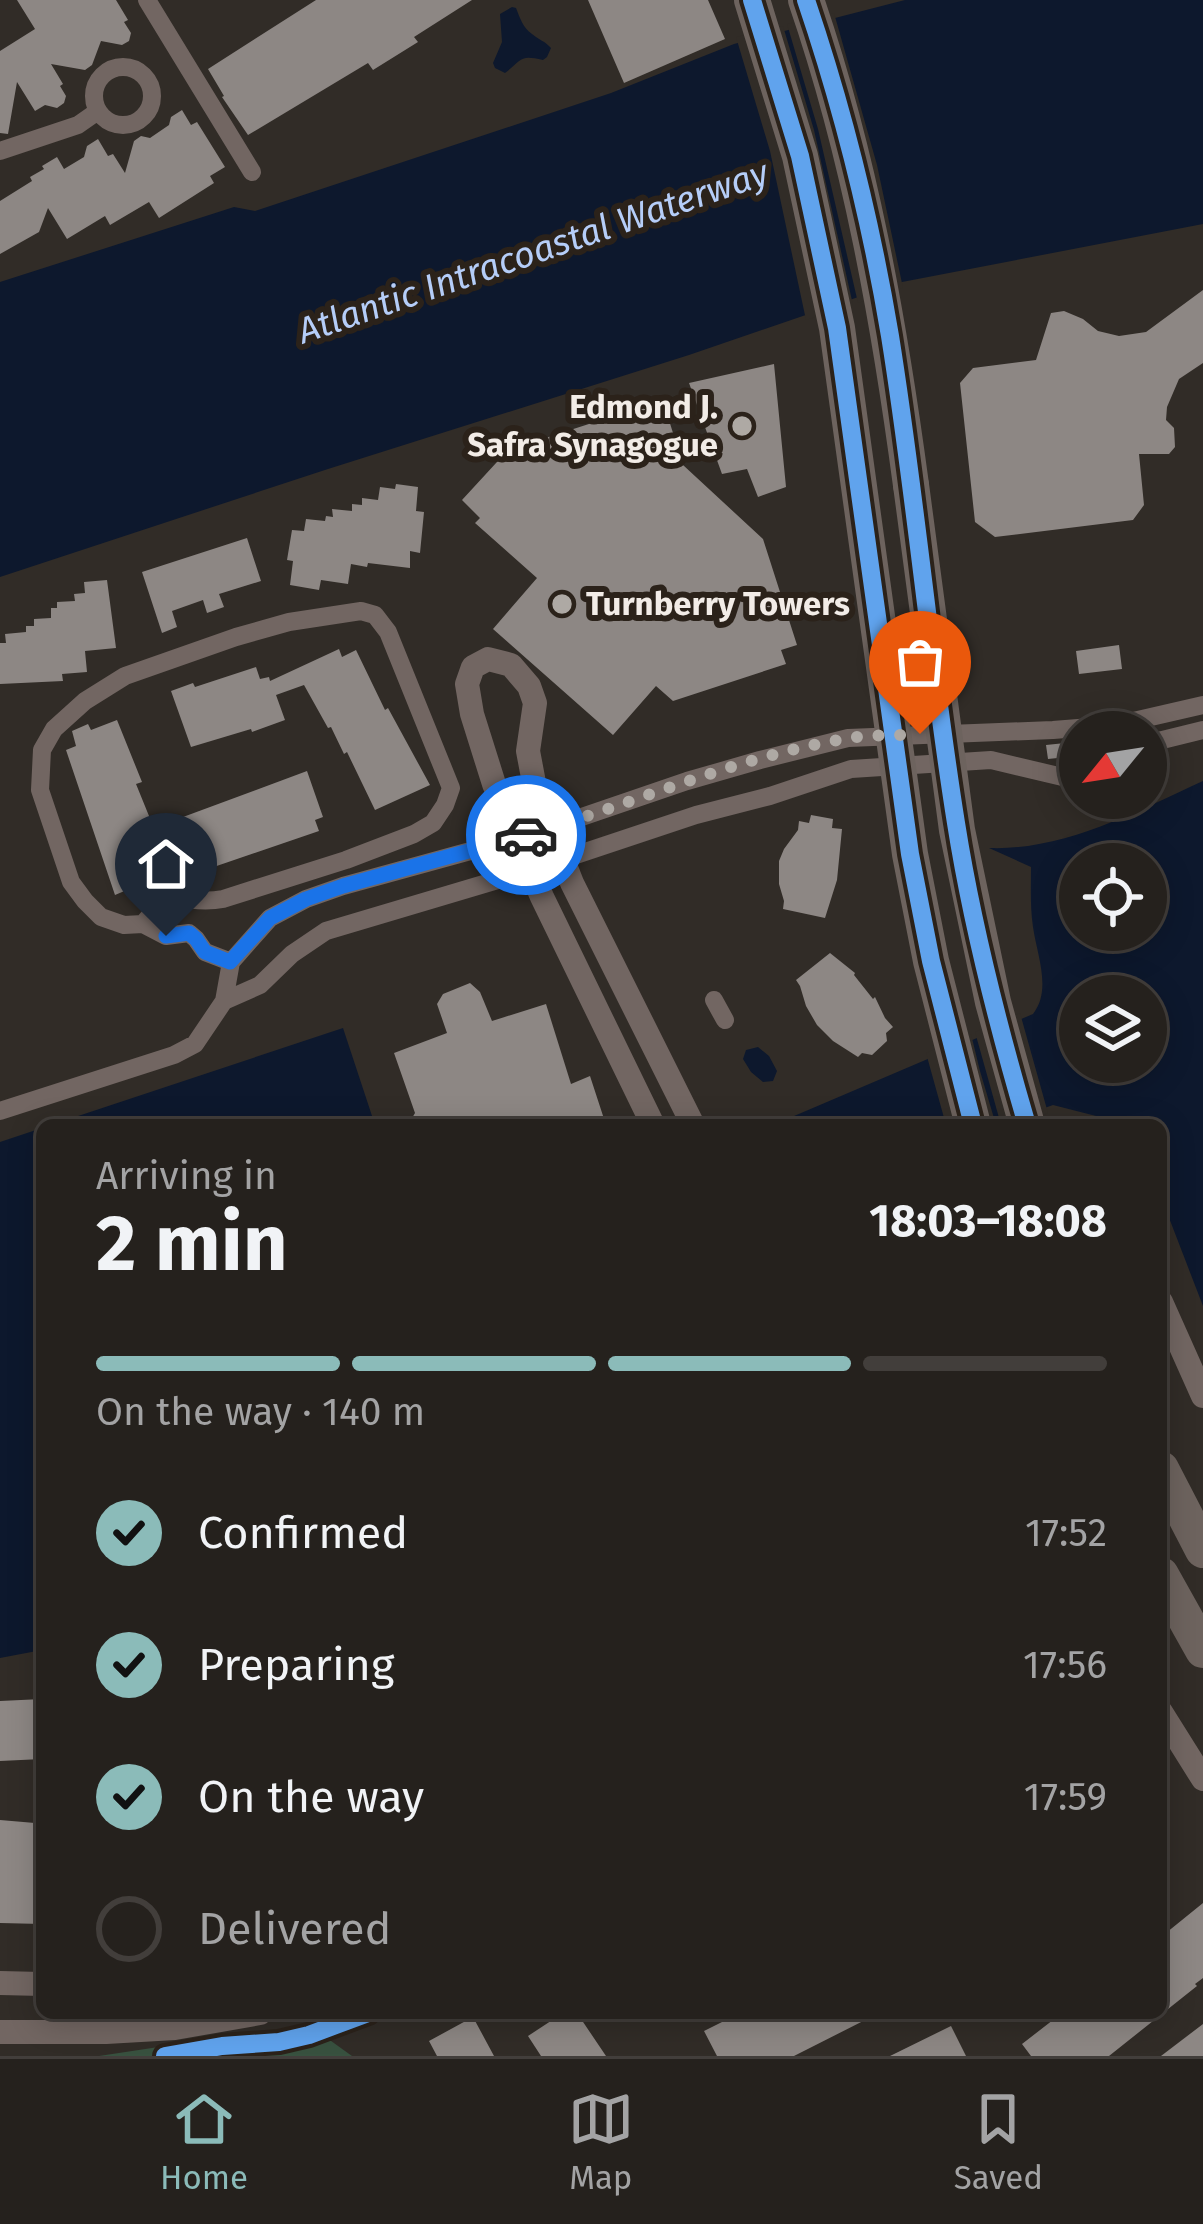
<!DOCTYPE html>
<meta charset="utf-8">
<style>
body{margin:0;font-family:"Fira Sans",sans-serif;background:#312e2a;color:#f1f3f6;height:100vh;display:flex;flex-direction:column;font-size:45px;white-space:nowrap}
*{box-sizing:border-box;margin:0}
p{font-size:39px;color:#a3a3a4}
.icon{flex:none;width:66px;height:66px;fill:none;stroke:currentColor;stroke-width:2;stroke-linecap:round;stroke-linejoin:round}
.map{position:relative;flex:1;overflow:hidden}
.details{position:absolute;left:36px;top:1119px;width:1131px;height:900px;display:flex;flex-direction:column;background:#25211d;border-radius:18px;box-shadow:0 6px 30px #0003,0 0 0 3px #423e3b}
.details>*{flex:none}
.needle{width:78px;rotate:240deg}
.controls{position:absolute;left:1059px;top:711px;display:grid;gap:24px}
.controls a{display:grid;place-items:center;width:108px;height:108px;border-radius:50%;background:#25211d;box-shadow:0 6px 30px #0003,0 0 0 3px #423e3b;font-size:60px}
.pin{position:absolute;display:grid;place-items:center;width:102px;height:102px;color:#fff;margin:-123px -51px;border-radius:50% 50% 50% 0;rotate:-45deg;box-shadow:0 0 12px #0007}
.pin .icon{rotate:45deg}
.courier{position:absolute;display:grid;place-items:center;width:120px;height:120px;margin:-60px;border:9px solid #1a73e8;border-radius:50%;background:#fff;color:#222;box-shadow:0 3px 15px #0007}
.summary em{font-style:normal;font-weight:700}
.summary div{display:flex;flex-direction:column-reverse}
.summary{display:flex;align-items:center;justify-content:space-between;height:204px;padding:0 60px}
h1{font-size:78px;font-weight:700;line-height:90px}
.bar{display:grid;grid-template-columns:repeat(4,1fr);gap:18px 12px;align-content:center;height:144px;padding:0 60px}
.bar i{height:15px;border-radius:9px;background:#423e3b}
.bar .current{background:#8bbbb9}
.bar p{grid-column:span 4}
ol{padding:0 60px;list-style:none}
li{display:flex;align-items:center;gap:36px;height:132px}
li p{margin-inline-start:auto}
li .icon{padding:12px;border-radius:50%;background:#8bbbb9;color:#111;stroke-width:4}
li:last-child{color:#a3a3a4}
li i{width:66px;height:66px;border:6px solid #423e3b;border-radius:50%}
.tabs{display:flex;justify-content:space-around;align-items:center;height:168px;border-top:3px solid #423e3b;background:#25211d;font-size:33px;color:#a3a3a4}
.tabs a{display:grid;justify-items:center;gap:6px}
.tabs .current{color:#8bbbb9}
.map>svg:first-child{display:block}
.green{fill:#38513f}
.water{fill:#0d182d;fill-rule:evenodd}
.pier{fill:#312c27}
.building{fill:#8d8784}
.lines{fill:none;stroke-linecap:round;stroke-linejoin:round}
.minor{stroke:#726662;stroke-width:18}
.tertiary{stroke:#726662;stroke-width:24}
.motorway{stroke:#6d635e;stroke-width:36}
.motorway-bridge{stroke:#6d635e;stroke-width:36}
.cycleway-casing{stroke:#2b221a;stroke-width:26}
.cycleway{stroke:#60a3ed;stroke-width:18}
.done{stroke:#aea9a4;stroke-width:12;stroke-dasharray:0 21.6}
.route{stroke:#1a73e8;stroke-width:15}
.poi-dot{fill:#aea9a4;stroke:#2b221a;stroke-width:4.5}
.labels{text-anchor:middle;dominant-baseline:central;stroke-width:12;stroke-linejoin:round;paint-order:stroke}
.poi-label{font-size:33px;font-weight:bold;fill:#f2ece7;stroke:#2b221a;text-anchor:end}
.water-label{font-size:36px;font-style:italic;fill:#b5cdf8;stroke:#2b221a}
</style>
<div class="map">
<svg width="1203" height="2056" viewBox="0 0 1203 2056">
<rect width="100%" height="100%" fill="#312c27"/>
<path class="green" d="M270 2030 320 2033 352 2056H99Z"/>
<path class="water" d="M905 0H1203V224L902 282 689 355 328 469 0 577V282L234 207 255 211 611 93 734 44Z
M512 7 516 8C520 18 523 28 532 34 539 40 545 41 551 48L547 57 543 60C519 54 522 60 505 73L495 68 493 63 502 42 500 14Z
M1203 781V1306L1161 1197V1125H1114L1100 1117 1053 1105 997 1125H773L1033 1014C1052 990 1037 955 1033 927 1030 907 1031 887 1031 867L989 848C1064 851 1137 811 1203 781ZM1080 864H1146V930H1080ZM1080 996H1146V1062H1080Z
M343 1028 375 1125H51Z
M758 1047 769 1056 777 1071 773 1081 763 1082 751 1072 743 1059 746 1050Z
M42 1128V1650L0 1658V1142Z"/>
<path class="pier" d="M834 13 877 165 903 288 858 303 818 129 787 24Z
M783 26 814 130 853 305 806 320 770 151 736 37Z
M1020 1013 1048 1113 1015 1125H1001L975 1032Z
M971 1034 980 1071 996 1125H946L926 1053Z"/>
<path class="building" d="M17 0H116L128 20 124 22 131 33 129 41 122 45 101 41 92 65 85 70 51 64 63 84 60 86 66 96 64 103 57 108 45 105 35 111 17 82 8 134 0 133V51L35 29Z
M316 0H472L414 37 418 42 373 70 368 63 248 135 222 97 224 96 208 69Z
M588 0H708L725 39 624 83Z
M182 110 191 125 197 122 225 167 210 176 214 183 159 218 149 202 110 225 105 216 67 239 48 208 39 232 0 254V201L32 181 30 177 44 169 42 166 57 157 64 169 84 157 87 146 98 139 108 156 113 154 125 173 134 141 141 136 150 138 169 125 171 117Z
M1203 290V363L1179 379 1167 407 1166 420 1174 428 1175 447 1169 454H1139L1144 505 1133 520 995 537 975 522 960 383 973 368 1036 360 1051 313 1064 311 1083 319 1098 331 1119 336 1146 332Z
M774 364 786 487 758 497 747 469 722 474 689 383Z
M648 405 668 417 683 465 763 539 797 645 781 650 786 664 673 701 656 686 613 735 493 629 537 578 475 523 480 518 462 500 508 450Z
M396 484 418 487 416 511 424 512 420 553 410 551V568L368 563 367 567 351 564 348 584 321 580 319 590 290 585 293 561 287 560 292 530 304 531 306 519 325 521 326 516 333 517 332 509 352 511V504L362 505V498L378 500 380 487 395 489Z
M247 538 261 581 219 594 224 607 207 613 203 600 172 611 177 627 162 633 142 572Z
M107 580 116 648 85 651 87 672 62 674 63 681 0 684V643H6L5 634 26 632V626H34V619L51 618V608H57V602L75 601 74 594 85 593 84 582Z
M1119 645 1122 669 1079 674 1076 651Z
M339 649 342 657 356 650 385 710 388 708 430 785 375 810 347 752 344 754 331 727 328 728 304 685 276 695 285 720 252 732 251 729 191 747 171 691 193 683 195 687 256 667 260 679 269 677 270 681Z
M117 720 142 782 136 784 160 843 156 844 167 873 115 895 66 750 76 746 72 731 88 724 91 730Z
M1075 742 1077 756 1048 759 1046 745Z
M307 771 323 817 315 820 319 831 202 871 183 817Z
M811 815 833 819 832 828 842 829 837 880 825 918 783 909 784 901 779 884V861L784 849 798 830 799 821 809 823Z
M830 953 855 973 854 975 873 999 875 997 885 1018 893 1027 886 1033 887 1041 872 1055 862 1053 858 1057 833 1041 817 1025 806 1006 800 986 796 980Z
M470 983 480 992 492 1021 546 1004 571 1084 590 1076 606 1125H408L415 1113 394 1053 447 1033 437 1004 443 994Z
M42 1699V1759L0 1761V1701Z
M0 1820 35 1823 34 1837H42V1924L0 1923Z
M1203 1903V1978L1195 1984 1197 1986 1109 2056H1031L1022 2044 1062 2013H1161V1937Z
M563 2013H577L606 2056H541L528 2036Z
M747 2013H879L794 2056H717L704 2031 734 2016 736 2019Z
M473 2017 494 2056H437L429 2041Z
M1203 2024V2056H1161Z
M951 2026 966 2056H890Z"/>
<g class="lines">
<path class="minor" d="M147 0 252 172
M94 96a29 29 0 1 1 58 0a29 29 0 1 1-58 0Z
M0 151 78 125 98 111
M361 611 375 615 388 632 451 788 445 805 433 823 414 834 346 860 223 899C182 907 176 882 143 924L124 925 101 917 85 901 71 882 40 790 42 750 54 729 85 701 125 676 236 637 289 622Z
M1146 744 1203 730
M143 924 166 936 189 933 196 939 205 952 231 962
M714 1000 725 1020
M224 1001 260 985 292 954 326 931 531 870 696 815 770 796 851 769 991 760 1071 779 1080 777
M0 1111 174 1055 195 1044 224 1001 231 962 270 918 306 899 343 886 532 834 687 781 760 760 848 738 1053 730 1116 725 1203 705"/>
<path class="tertiary" d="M653 1125 542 897 494 784 472 714 467 684 473 667 488 659 511 665 529 686 535 703 528 751 535 788 572 883 693 1125
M1161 1302 1203 1396
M1161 1712 1203 1779
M0 1983 42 1984
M0 2032H106L175 2028 260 2013"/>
<path class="motorway" d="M806 0C860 157 889 321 911 485
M1161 1469 1203 1550
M1161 1575 1203 1650"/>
<path class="motorway-bridge" d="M752 0 800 156 837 328 910 854 931 961 973 1125
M911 485 957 830 993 1002 1027 1125"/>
<defs>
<path id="cycleway" d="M752 0 800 156 837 328 910 854 931 961 973 1125
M806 0C843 109 871 222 890 336 916 498 930 661 956 823 972 925 998 1026 1027 1125
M165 2056 222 2046 279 2042 309 2035 368 2013"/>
</defs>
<use href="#cycleway" class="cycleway-casing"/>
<use href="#cycleway" class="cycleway"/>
</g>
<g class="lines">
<path class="done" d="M526 835C632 805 735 757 845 739 869 734 895 736 920 734"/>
<path class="route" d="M166 936 189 933 196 939 205 952 230 962 270 918 306 899 343 886 526 835"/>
</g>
<g class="poi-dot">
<circle cx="742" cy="426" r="12"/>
<circle cx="562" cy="604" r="12"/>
</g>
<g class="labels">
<g class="poi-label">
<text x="718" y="407">Edmond J.<tspan x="718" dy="38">Safra Synagogue</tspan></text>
<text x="586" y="604" text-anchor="start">Turnberry Towers</text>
</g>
<g class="water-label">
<text transform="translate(533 252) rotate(-19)">Atlantic Intracoastal Waterway</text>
</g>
</g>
</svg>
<div class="controls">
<a><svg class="needle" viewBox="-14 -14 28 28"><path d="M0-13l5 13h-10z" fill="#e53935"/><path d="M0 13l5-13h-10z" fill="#a3a3a4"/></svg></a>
<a><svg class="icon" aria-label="locate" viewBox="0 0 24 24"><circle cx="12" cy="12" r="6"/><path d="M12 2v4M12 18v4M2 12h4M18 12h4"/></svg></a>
<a><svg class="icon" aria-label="layers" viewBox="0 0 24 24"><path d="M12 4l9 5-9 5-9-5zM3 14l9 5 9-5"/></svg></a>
</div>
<div class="pin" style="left:920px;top:734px;background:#ea580c"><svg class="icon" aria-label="bag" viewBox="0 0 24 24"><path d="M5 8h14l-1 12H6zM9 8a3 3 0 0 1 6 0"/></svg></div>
<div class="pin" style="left:166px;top:936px;background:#1f2937"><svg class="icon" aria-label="home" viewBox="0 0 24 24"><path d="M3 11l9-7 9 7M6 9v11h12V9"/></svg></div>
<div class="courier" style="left:526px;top:835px"><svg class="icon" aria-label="car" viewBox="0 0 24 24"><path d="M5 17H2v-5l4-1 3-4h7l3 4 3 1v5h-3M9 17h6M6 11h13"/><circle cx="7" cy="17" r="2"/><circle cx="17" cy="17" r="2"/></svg></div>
<section class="details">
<div class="summary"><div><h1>2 min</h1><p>Arriving in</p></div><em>18:03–18:08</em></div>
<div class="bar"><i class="current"></i><i class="current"></i><i class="current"></i><i></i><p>On the way · 140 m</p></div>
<ol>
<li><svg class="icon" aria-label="check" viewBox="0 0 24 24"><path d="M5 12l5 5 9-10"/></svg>Confirmed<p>17:52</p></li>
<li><svg class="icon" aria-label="check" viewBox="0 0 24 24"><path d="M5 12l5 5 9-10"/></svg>Preparing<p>17:56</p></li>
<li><svg class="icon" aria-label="check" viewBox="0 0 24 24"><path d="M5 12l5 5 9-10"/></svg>On the way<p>17:59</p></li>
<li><i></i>Delivered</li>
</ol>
</section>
</div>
<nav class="tabs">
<a class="current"><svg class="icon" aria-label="home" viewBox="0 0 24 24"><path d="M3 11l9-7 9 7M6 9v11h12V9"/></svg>Home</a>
<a><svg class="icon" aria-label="map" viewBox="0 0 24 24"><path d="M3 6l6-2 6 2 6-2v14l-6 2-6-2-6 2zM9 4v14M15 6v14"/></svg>Map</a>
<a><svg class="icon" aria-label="saved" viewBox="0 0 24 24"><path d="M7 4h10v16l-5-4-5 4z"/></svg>Saved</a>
</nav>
